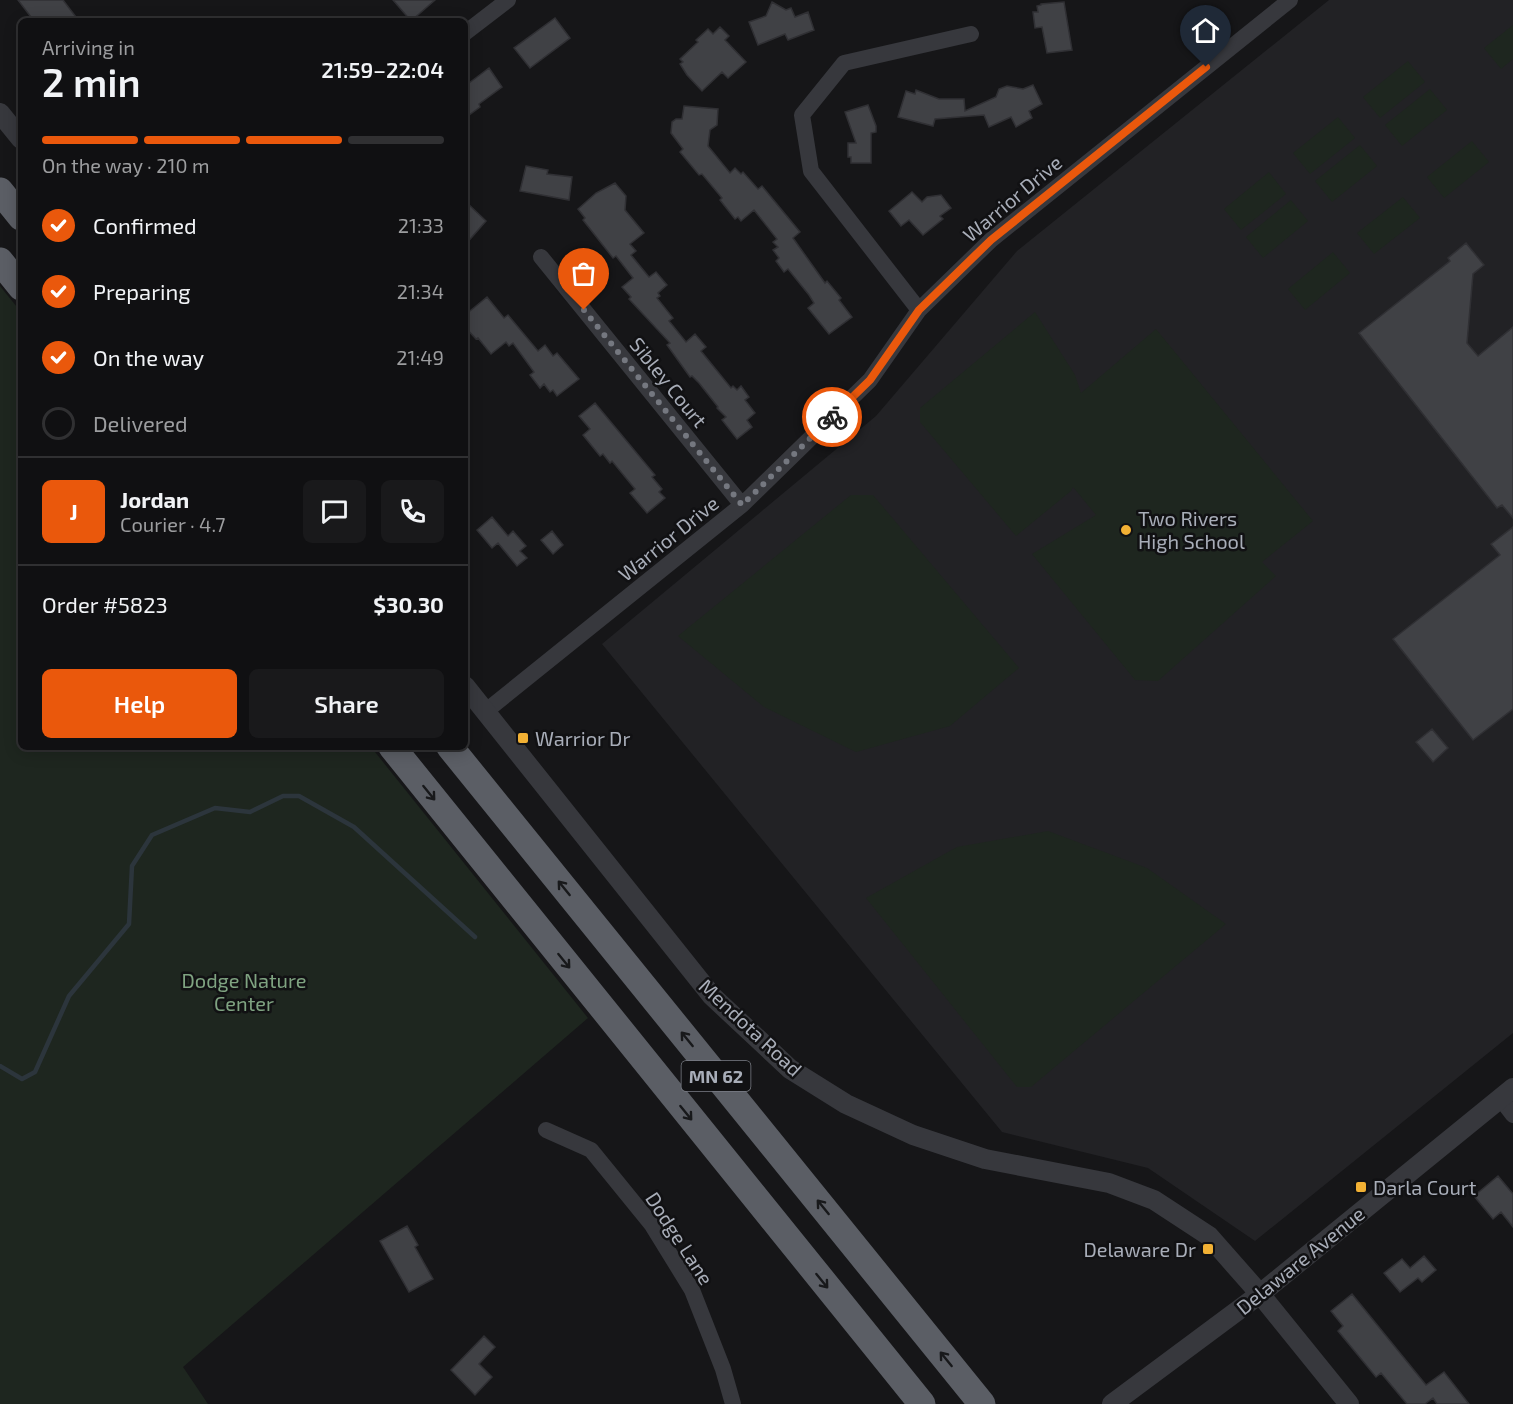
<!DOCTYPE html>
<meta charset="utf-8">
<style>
body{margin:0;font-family:"Exo 2",sans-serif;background:#19191b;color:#f1f3f6;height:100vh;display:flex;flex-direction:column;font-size:22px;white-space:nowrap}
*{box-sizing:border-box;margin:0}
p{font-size:20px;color:#9c9d9f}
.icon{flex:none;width:33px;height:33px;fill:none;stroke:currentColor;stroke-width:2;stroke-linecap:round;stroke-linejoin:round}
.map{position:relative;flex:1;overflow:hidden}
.panel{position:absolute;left:18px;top:18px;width:450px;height:732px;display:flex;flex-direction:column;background:#101012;border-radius:9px;box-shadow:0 3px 15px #0003,0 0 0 2px #303032}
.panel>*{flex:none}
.pin{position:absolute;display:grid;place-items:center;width:51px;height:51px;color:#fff;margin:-62px -26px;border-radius:50% 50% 50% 0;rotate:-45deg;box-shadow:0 0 6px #0007}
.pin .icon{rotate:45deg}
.courier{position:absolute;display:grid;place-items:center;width:60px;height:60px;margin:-30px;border:4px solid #ea580c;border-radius:50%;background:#fff;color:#222;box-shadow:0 2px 8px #0007}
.summary em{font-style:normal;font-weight:600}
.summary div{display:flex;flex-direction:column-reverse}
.summary{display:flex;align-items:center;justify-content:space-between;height:102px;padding:0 24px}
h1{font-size:39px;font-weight:600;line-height:45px}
.bar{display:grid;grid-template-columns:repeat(4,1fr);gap:9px 6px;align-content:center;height:72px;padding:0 24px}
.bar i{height:8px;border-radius:4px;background:#303032}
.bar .current{background:#ea580c}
.bar p{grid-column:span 4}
.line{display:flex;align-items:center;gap:15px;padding:0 24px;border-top:2px solid #303032}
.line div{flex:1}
.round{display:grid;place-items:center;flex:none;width:63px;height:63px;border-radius:9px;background:#19191b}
ol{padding:0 24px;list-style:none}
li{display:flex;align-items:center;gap:18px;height:66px}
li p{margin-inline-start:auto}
li .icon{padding:6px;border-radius:50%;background:#ea580c;color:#fff;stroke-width:4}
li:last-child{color:#9c9d9f}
li i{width:33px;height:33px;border:3px solid #303032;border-radius:50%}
.action{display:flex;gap:12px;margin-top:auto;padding:12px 24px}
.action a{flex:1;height:69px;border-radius:9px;background:#ea580c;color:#fff;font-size:24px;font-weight:600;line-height:69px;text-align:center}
.action a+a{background:#19191b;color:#f1f3f6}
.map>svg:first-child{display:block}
.built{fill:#222225}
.green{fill:#1e261f}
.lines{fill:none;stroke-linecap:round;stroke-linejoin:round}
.stream{stroke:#2c353c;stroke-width:4.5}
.building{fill:#404145;stroke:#303034;stroke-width:1.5}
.minor{stroke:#37383d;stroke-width:16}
.tertiary{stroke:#37383d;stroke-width:20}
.trunk{stroke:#5b5e65;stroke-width:27}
.oneway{stroke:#18191b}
.done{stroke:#757880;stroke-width:6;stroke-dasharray:0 10.8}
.route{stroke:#ea580c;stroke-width:8}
.poi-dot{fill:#f2b134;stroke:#111113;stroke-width:2}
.labels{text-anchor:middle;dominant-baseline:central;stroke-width:5;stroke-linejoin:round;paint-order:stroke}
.shield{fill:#111113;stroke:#7b7e86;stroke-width:1.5}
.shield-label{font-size:18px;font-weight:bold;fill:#a8adb8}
.street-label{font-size:20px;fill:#a8adb8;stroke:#111113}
.poi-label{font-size:20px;fill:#a8adb8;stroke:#111113;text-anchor:start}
.park-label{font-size:20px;fill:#7fa381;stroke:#111113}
</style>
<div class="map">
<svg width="1513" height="1404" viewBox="0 0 1513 1404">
<rect width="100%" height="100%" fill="#161618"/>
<path class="built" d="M1329 0H1513V1033L1255 1241 1148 1168 1002 1132 602 644 876 416 1017 251Z"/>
<path class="green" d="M1513 25V59L1501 69 1484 48Z
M1408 61 1425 82 1380 118 1363 97Z
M1430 89 1447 110 1402 146 1385 125Z
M1338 117 1355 138 1310 174 1293 153Z
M1472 141 1489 162 1444 198 1427 177Z
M1360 145 1377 166 1332 202 1315 181Z
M1269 172 1286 194 1241 230 1224 209Z
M1403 197 1420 218 1374 254 1357 233Z
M1291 200 1308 221 1263 258 1246 237Z
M1333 252 1350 273 1305 310 1288 289Z
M0 286 21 312V747H371L588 1018 183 1367 208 1404H0Z
M1035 312 1075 375 1081 393 1156 329 1313 521 1262 562 1276 576 1158 681 1135 680 1032 554 1096 515 1073 487 1071 491 1016 536 920 422V408Z
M851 495H873L1019 668 950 726 856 752 764 707 678 636Z
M1048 831 1147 868 1226 924 1031 1087H1017L866 898 957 847Z"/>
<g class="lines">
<path class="stream" d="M0 1066 22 1079 35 1072 69 996 129 924 132 866 152 835 215 808 250 812 283 796H299L354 827 475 937"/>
</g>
<path class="building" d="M18 0H63L79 21H34Z
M393 0H435L411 21Z
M772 2 786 10 791 8 795 17 808 12 814 30 788 40 785 34 758 45 749 22 766 16Z
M1064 2 1072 50 1047 53 1042 27 1035 28 1033 12H1038L1037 6 1041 5V4Z
M555 18 570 38 530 68 514 48Z
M720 27 729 36 725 40 746 62 728 78 722 72 702 91 687 75 680 64 683 62 680 59 698 42 696 40 708 29 713 34Z
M489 68 502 87 479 104 480 107 465 118V86Z
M1033 85 1042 104 1029 111 1032 118 1016 127 1011 117 989 127 984 115 935 119 933 126 898 117 906 91 915 94 916 90 939 99H964L965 111 996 97 999 89 1007 86 1023 89Z
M868 105 876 126V132L871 133V163H851V157H848V143H856L845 112Z
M684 106 718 109 717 125 710 130 708 146 730 173 735 168 741 174 743 172 758 189 762 186 800 232 793 238 825 283 827 281 841 298 839 300 852 317 829 334 808 308 814 303 809 295 788 269 784 272 776 261 779 258 773 250 778 247 773 242 777 239 754 210 741 221 738 217 735 219 720 200 722 198 702 174 699 175 680 152 683 149 671 133 672 122 676 119H682Z
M526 166 548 170 547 174 572 177 569 200 520 191Z
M615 183 626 196 625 210 644 233 630 244 636 251 631 255 649 277 656 272 667 285 658 293 660 296 657 298 673 318 669 321 686 342 695 334 706 347 701 351 731 388 733 386 737 390 741 386 749 397 745 400 755 413 747 420 752 427 737 439 722 420 726 417 717 408 718 407 699 383 692 376 690 377 667 345 670 343 629 299 631 297 622 287 633 278 616 256 613 258 583 220 585 218 578 209 596 193Z
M912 192 922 202 927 197 941 195 951 208 940 216 943 219 923 235 909 220 901 226 889 211Z
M465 201 486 221 465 245Z
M1466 243 1484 265 1473 274 1467 343 1478 356 1513 327V518L1502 505 1497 508 1359 333 1450 261 1448 258Z
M487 297 504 318 508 315 538 351 545 345 553 356 557 353 579 379 557 396 553 390 550 392 544 384 540 388 530 375 534 372 513 343 509 346 506 342 491 354 478 338 476 339 465 327V315Z
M595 403 655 475 652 477 662 489 659 492 665 498 647 513 630 493 635 489 612 461 610 463 603 454 600 456 583 435 590 429 579 416Z
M492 517 508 536 513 531 526 546 520 551 527 558 517 566 498 543 492 548 477 530Z
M1513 527V709L1473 740 1393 639 1500 555 1491 544Z
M552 531 563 545 553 554 541 540Z
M1432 729 1448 748 1433 762 1416 742Z
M1498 1176 1513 1194V1227L1501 1212 1493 1219 1474 1196Z
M407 1226 418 1245 415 1247 433 1279 409 1292 380 1241Z
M1424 1256 1436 1270 1422 1282 1418 1278 1400 1292 1384 1273 1402 1259 1410 1268Z
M1352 1294 1426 1385 1444 1372 1469 1404H1437L1433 1398 1425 1404H1407L1381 1373 1376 1377 1338 1331 1343 1326 1331 1311Z
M484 1336 495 1347 479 1364 492 1377 475 1395 451 1370Z"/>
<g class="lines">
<path class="minor" d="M465 33 508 0
M541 257 742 505
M919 310 811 171 802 115 844 63 971 34
M486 711 742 505 870 380 919 310 991 240 1290 0
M1500 1098 1513 1115
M546 1130 591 1150 652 1225 692 1290 723 1369 733 1404"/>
<path class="tertiary" d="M0 113 21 139
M465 686 712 996 790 1069 846 1104 913 1135 985 1159 1109 1183 1154 1200 1209 1236 1260 1294 1349 1404
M1112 1404 1260 1294 1513 1088"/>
<path class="trunk" d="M0 191 21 217
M0 261 21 287
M392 747 922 1404
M450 747 982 1404"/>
</g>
<defs><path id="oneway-shaft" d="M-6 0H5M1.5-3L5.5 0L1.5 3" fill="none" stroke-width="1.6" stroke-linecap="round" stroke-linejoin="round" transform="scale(1.5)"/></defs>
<g class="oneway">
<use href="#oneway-shaft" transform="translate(429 793) rotate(51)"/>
<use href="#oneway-shaft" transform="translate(564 888) rotate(-129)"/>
<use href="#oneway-shaft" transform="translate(564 961) rotate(51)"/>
<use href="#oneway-shaft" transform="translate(687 1039) rotate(-129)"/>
<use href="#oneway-shaft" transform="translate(686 1113) rotate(51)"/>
<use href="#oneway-shaft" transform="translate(823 1207) rotate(-129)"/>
<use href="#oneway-shaft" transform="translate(822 1281) rotate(51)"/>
<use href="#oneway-shaft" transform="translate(946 1359) rotate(-129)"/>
</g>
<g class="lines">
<path class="done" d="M584 310 742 505 832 417"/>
<path class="route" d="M832 417 870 380 919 310 991 240 1206 67"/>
</g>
<g class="poi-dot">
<circle cx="1126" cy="530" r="6"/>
<rect x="517" y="732" width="12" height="12" rx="3"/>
<rect x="1355" y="1181" width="12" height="12" rx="3"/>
<rect x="1202" y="1243" width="12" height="12" rx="3"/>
</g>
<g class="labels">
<rect class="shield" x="681.5" y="1061" width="69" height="30" rx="4.5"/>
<g class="shield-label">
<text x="716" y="1076">MN 62</text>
</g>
<g class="street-label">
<text transform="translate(1012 198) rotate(-40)">Warrior Drive</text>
<text transform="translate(669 382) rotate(51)">Sibley Court</text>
<text transform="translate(668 538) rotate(-39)">Warrior Drive</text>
<text transform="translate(751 1027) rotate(43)">Mendota Road</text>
<text transform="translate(680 1238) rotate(57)">Dodge Lane</text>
<text transform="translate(1300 1260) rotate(-39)">Delaware Avenue</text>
</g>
<g class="poi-label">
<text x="1138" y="518">Two Rivers<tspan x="1138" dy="23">High School</tspan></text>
<text x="535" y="738">Warrior Dr</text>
<text x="1373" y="1187">Darla Court</text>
<text x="1196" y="1249" text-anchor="end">Delaware Dr</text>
</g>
<g class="park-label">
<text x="244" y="980">Dodge Nature<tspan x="244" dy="23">Center</tspan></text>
</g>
</g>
</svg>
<div class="pin" style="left:584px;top:310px;background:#ea580c"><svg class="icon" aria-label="bag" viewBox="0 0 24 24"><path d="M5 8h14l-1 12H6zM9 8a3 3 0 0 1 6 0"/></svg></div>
<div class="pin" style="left:1206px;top:67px;background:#1f2937"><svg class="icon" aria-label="home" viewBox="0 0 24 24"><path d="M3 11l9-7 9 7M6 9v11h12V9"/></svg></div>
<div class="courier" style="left:832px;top:417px"><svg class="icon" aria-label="bike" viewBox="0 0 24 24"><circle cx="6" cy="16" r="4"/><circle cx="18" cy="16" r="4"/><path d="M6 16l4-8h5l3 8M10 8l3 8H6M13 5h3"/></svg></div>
<section class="panel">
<div class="summary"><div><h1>2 min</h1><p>Arriving in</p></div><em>21:59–22:04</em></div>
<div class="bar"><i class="current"></i><i class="current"></i><i class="current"></i><i></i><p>On the way · 210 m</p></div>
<ol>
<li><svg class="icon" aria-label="check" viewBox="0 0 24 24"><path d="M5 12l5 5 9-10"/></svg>Confirmed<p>21:33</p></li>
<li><svg class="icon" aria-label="check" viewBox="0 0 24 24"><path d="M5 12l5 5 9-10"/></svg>Preparing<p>21:34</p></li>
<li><svg class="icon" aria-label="check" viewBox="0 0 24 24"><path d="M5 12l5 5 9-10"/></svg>On the way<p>21:49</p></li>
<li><i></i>Delivered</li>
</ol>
<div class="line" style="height:108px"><b class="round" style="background:#ea580c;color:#fff">J</b><div><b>Jordan</b><p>Courier · 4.7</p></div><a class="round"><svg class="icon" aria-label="chat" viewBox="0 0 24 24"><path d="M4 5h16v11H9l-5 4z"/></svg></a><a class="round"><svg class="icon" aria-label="phone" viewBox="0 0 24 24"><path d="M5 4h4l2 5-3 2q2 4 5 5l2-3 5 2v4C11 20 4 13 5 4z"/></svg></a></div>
<div class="line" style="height:78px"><div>Order #5823</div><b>$30.30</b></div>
<div class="action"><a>Help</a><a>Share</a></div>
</section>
</div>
